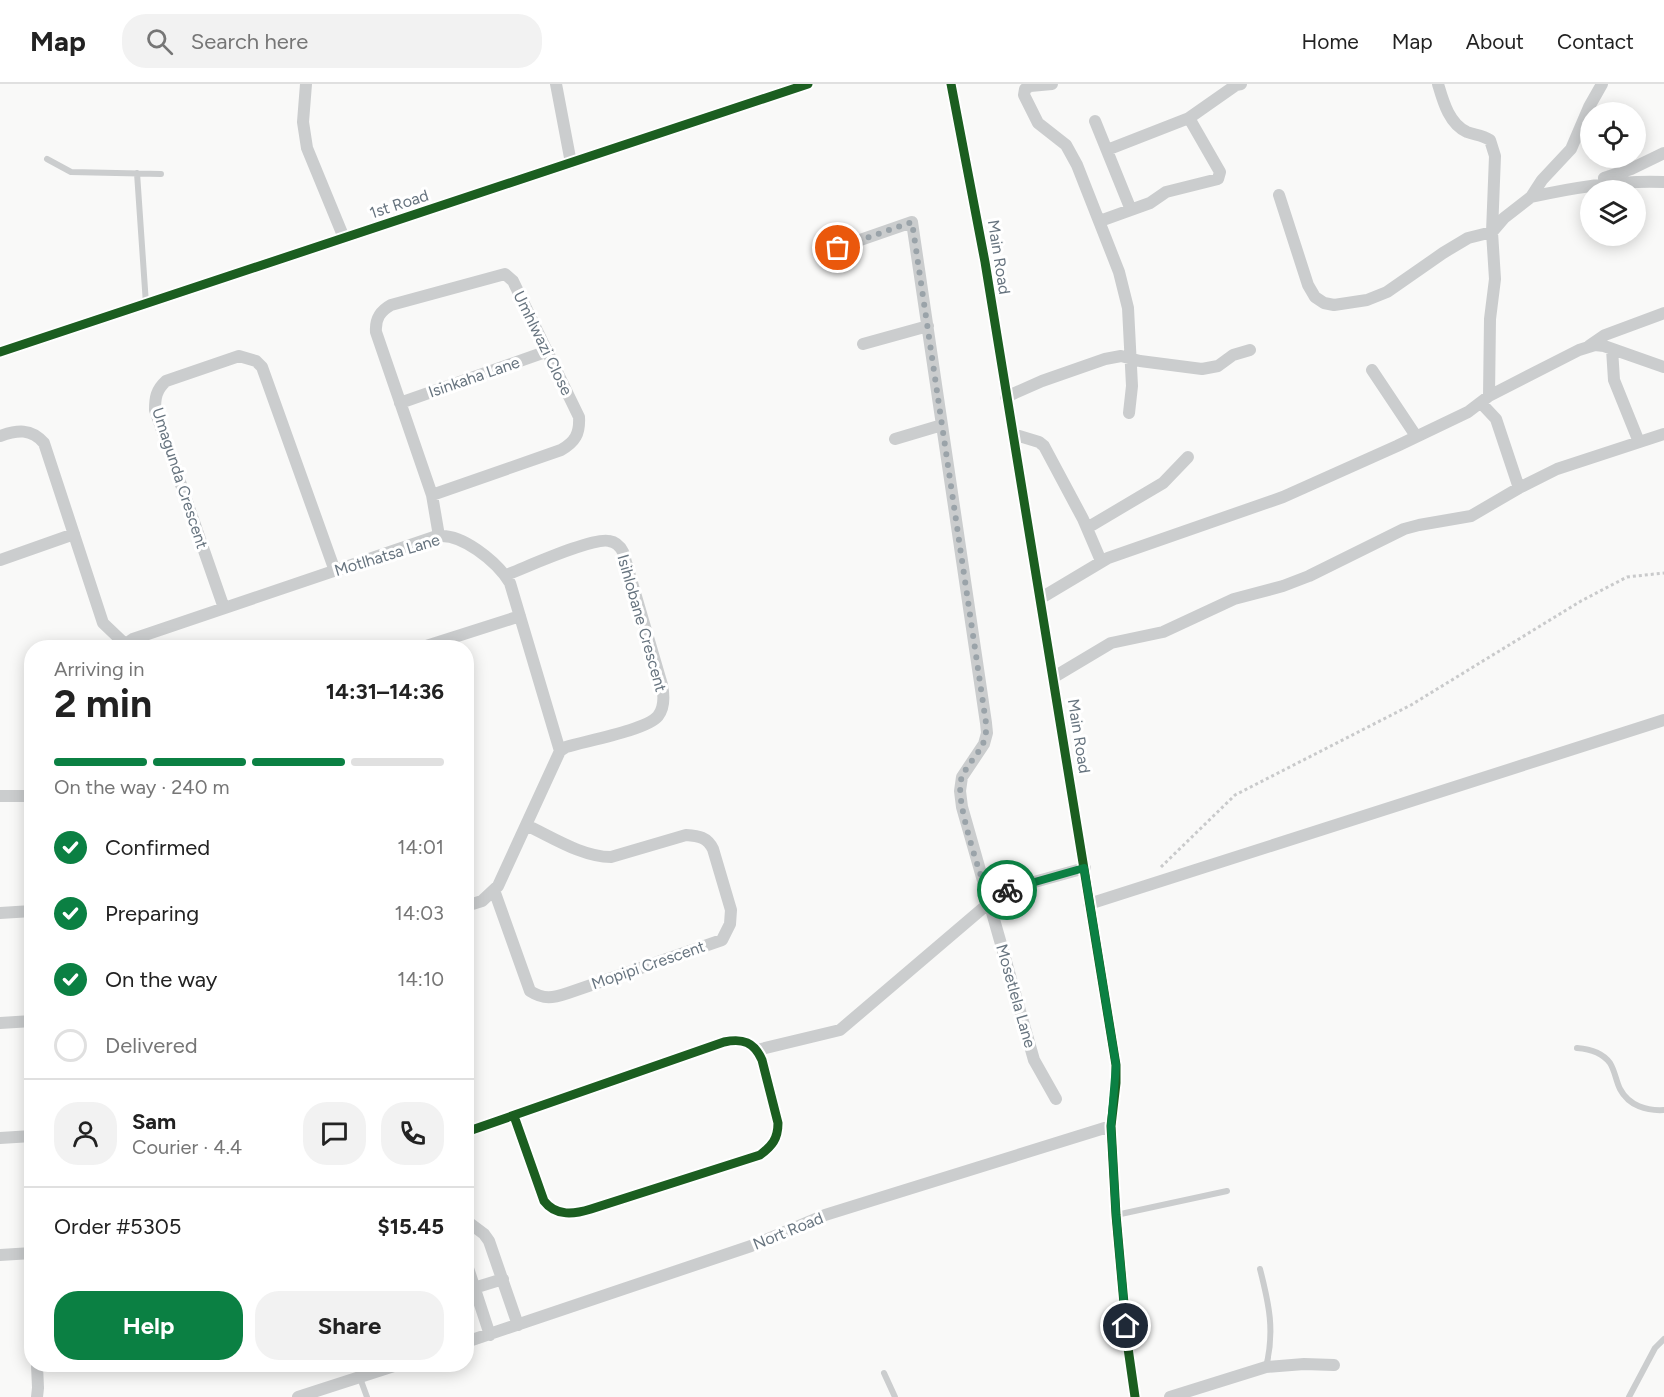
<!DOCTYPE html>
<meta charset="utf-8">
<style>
body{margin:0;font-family:Figtree,sans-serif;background:#f2f2f2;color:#222;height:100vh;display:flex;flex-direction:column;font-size:22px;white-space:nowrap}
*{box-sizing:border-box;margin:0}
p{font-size:20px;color:#767676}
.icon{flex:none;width:33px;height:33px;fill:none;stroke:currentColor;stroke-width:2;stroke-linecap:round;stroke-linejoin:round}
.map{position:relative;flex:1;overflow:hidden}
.sheet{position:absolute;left:24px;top:556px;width:450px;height:732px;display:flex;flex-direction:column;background:#fff;border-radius:24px;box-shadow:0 3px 15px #0003}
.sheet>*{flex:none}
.tools{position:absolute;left:1580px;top:18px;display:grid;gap:12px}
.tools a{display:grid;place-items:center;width:66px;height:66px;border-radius:50%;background:#fff;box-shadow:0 3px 15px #0003;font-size:30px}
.pin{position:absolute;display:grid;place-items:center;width:51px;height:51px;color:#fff;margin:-26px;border:3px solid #fff;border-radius:50%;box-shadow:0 2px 6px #0007}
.courier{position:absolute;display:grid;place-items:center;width:60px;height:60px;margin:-30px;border:4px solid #0b8043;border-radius:50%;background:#fff;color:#222;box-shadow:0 2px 8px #0007}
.head em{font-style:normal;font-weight:700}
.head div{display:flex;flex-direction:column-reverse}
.head{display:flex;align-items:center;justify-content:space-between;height:102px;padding:0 30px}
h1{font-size:39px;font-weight:700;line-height:45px}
.bar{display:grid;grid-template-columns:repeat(4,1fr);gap:9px 6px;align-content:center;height:72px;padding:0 30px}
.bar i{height:8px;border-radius:4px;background:#e0e0e0}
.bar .active{background:#0b8043}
.bar p{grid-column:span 4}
.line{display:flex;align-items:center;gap:15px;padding:0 30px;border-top:2px solid #e0e0e0}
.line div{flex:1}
.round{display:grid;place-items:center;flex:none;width:63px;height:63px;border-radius:24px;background:#f2f2f2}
ol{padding:0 30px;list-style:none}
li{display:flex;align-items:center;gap:18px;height:66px}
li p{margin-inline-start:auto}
li .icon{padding:6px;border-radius:50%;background:#0b8043;color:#fff;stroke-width:4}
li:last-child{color:#767676}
li i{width:33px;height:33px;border:3px solid #e0e0e0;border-radius:50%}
.cta{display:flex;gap:12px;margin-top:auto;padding:12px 30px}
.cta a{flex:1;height:69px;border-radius:24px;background:#0b8043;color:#fff;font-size:24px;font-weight:700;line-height:69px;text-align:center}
.cta a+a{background:#f2f2f2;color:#222}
header{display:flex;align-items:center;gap:36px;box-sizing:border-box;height:84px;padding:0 30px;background:#fff;border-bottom:2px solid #e0e0e0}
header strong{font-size:28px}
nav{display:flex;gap:33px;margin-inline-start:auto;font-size:21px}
.search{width:420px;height:54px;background:#f2f2f2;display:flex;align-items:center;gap:15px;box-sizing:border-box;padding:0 21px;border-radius:24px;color:#767676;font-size:22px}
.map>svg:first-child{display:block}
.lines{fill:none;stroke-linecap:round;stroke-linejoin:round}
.path{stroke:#c9cacb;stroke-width:3;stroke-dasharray:3 3;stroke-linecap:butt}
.service{stroke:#cbcdce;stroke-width:6}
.minor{stroke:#cbcdce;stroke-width:12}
.cycleway-casing{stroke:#fff;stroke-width:13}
.cycleway{stroke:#1b5e20;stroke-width:9}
.done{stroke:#9aa3a9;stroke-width:6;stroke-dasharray:0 10.8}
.route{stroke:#0b8043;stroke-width:8}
.labels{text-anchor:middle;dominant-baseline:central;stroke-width:6;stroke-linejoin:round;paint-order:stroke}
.street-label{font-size:16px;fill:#67747f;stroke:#fff}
</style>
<header>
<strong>Map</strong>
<div class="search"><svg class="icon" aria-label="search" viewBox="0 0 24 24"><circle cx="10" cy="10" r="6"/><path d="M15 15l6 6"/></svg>Search here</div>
<nav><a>Home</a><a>Map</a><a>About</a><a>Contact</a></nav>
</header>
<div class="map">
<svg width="1664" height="1313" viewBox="0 0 1664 1313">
<rect width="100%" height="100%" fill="#f9f9f8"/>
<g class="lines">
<path class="path" d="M1161 783 1235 711 1411 621 1581 517 1627 493 1664 489"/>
<path class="service" d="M47 75 71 88 161 90
M137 89 146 220
M1577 964C1589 965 1602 968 1610 979 1615 987 1616 997 1620 1005 1629 1022 1647 1027 1664 1026
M1116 1131 1227 1107
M1260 1185C1269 1220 1275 1247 1266 1283
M884 1289 895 1313
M360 1294 367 1313
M1629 1313 1655 1264 1664 1255"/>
<path class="minor" d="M306 0 303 38 307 64 344 154
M556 0 571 79
M951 0 985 178 1116 981V999L1111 1042 1116 1131 1128 1264 1135 1313
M1052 0 1030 2 1025 5 1024 11 1038 39 1066 61 1077 81 1119 188 1128 224 1132 302 1129 329
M1438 0C1443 17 1449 40 1467 48 1475 51 1482 51 1490 56L1495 72 1492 148 1495 195 1490 235 1489 312
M1095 37 1131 126
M1107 66 1189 34 1236 1 1241 0
M1604 94 1631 85 1664 69
M1279 111 1308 201 1315 213 1324 219 1334 221 1367 216 1387 208 1443 169 1468 154 1492 148 1504 134 1531 113 1542 96 1571 65 1589 23 1602 0
M1531 113C1575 103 1618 96 1664 98
M1100 137 1150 119 1166 108 1218 95 1220 88 1189 34
M820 170 912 138 986 639 987 649 984 660 962 693 960 707 962 723 1034 976 1056 1015
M863 260 928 242
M1589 262 1605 251 1664 229
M1612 265 1614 296 1639 358
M0 268 808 0
M1372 286 1416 352
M1006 313 1042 297 1105 275 1121 272 1140 277 1202 285 1218 282 1233 271 1250 266
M400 319 548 267
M1013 350 1039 358 1044 362 1083 435 1101 477
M0 352C17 346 31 344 44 359L103 539 125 560
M895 355 942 341
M1519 404 1557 385 1664 350
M432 411 561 366C575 358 580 350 579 333L513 197 505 190 391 221C380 227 375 235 376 248L432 411 439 452
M1087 444 1163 399 1188 373
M0 476 74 450
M506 491C525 484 592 453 609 457 616 458 620 462 623 468L662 601C664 611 665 623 658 632 647 646 585 657 566 663L560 667
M1041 514 1108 474 1283 413 1397 362 1468 328 1489 312 1579 266 1595 261 1604 262 1664 283
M224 524 155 326C155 314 156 306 166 297L239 272 256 277 262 283 335 487
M120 564 133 555 434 453C460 446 498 479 510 499L560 667
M420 564 520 532
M1054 593 1111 559 1163 548 1234 515 1283 502 1309 492 1404 445 1419 441 1471 432 1519 404 1496 335 1481 319
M0 712H32
M494 806 530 907C544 916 553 914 568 909L722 856 730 840 731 826 713 765C707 753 699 752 686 751L611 773C582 773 552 753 526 741
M987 811 1085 784
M1089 820 1664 636
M466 822 482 817 498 802 560 667
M0 829 32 827
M0 939 32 937
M757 966 840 946 989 819
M466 1048 724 958C743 954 754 958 762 976L778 1039C778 1055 772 1062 760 1071L591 1125C575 1130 556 1133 544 1117L514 1032
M0 1054 32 1052
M468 1138 484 1150 489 1157 518 1241
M0 1171 32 1169
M466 1178 490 1251
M474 1204 503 1195
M466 1258 751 1162 825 1131 1111 1042
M37 1313 38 1304 37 1281
M298 1313 397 1281
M1170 1313 1266 1283 1304 1280 1334 1281"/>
<defs>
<path id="cycleway" d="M951 0 985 178 1116 981V999L1111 1042 1116 1131 1128 1264 1135 1313
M0 268 808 0
M466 1048 724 958C743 954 754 958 762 976L778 1039C778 1055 772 1062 760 1071L591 1125C575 1130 556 1133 544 1117L514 1032"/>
</defs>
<use href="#cycleway" class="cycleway-casing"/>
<use href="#cycleway" class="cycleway"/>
</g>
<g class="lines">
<path class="done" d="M838 164 912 138 986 639C988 666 971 672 962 693 953 714 980 787 987 811L1007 806"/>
<path class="route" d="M1007 806 1084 784 1116 981 1111 1042 1116 1131 1126 1242"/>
</g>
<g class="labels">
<g class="street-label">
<text transform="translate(399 120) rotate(-18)">1st Road</text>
<text transform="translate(999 173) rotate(81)">Main Road</text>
<text transform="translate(543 259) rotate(64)">Umhlwazi Close</text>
<text transform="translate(474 293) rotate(-19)">Isinkaha Lane</text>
<text transform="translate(180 394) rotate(72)">Umagunda Crescent</text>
<text transform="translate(387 471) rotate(-17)">Motlhatsa Lane</text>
<text transform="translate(642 539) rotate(74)">Isihlobane Crescent</text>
<text transform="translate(1079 652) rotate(81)">Main Road</text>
<text transform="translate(648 881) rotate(-19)">Mopipi Crescent</text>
<text transform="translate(1016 912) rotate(74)">Mosetlela Lane</text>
<text transform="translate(788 1147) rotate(-22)">Nort Road</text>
</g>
</g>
</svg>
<div class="tools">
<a><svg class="icon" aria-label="locate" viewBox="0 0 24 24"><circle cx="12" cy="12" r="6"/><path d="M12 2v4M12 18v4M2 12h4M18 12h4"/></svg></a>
<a><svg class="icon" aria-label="layers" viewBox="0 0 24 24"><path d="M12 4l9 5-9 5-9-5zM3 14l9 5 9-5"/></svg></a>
</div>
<div class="pin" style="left:838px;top:164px;background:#ea580c"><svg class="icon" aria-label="bag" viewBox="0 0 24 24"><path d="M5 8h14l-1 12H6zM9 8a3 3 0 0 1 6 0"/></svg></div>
<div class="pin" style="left:1126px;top:1242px;background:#1f2937"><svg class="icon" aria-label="home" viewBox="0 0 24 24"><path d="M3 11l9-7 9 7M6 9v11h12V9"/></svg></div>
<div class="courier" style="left:1007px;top:806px"><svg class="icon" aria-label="bike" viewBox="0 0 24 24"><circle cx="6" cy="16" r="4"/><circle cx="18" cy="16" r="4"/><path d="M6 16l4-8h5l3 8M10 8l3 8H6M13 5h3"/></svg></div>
<section class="sheet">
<div class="head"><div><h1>2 min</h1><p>Arriving in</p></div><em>14:31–14:36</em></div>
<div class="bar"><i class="active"></i><i class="active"></i><i class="active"></i><i></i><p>On the way · 240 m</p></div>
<ol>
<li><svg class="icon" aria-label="check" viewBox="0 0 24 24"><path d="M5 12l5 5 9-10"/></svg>Confirmed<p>14:01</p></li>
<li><svg class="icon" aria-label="check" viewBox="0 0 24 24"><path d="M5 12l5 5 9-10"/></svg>Preparing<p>14:03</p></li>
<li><svg class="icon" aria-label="check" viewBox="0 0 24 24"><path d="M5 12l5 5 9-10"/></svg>On the way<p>14:10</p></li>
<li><i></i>Delivered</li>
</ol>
<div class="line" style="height:108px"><a class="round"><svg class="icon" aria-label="person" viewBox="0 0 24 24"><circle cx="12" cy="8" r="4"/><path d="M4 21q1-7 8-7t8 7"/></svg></a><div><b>Sam</b><p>Courier · 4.4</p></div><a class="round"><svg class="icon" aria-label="chat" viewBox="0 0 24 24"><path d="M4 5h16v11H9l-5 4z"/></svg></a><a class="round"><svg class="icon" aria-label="phone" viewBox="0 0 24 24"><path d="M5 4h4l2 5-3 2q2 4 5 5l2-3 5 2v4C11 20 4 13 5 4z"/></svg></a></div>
<div class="line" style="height:78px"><div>Order #5305</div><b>$15.45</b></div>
<div class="cta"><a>Help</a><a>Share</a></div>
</section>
</div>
